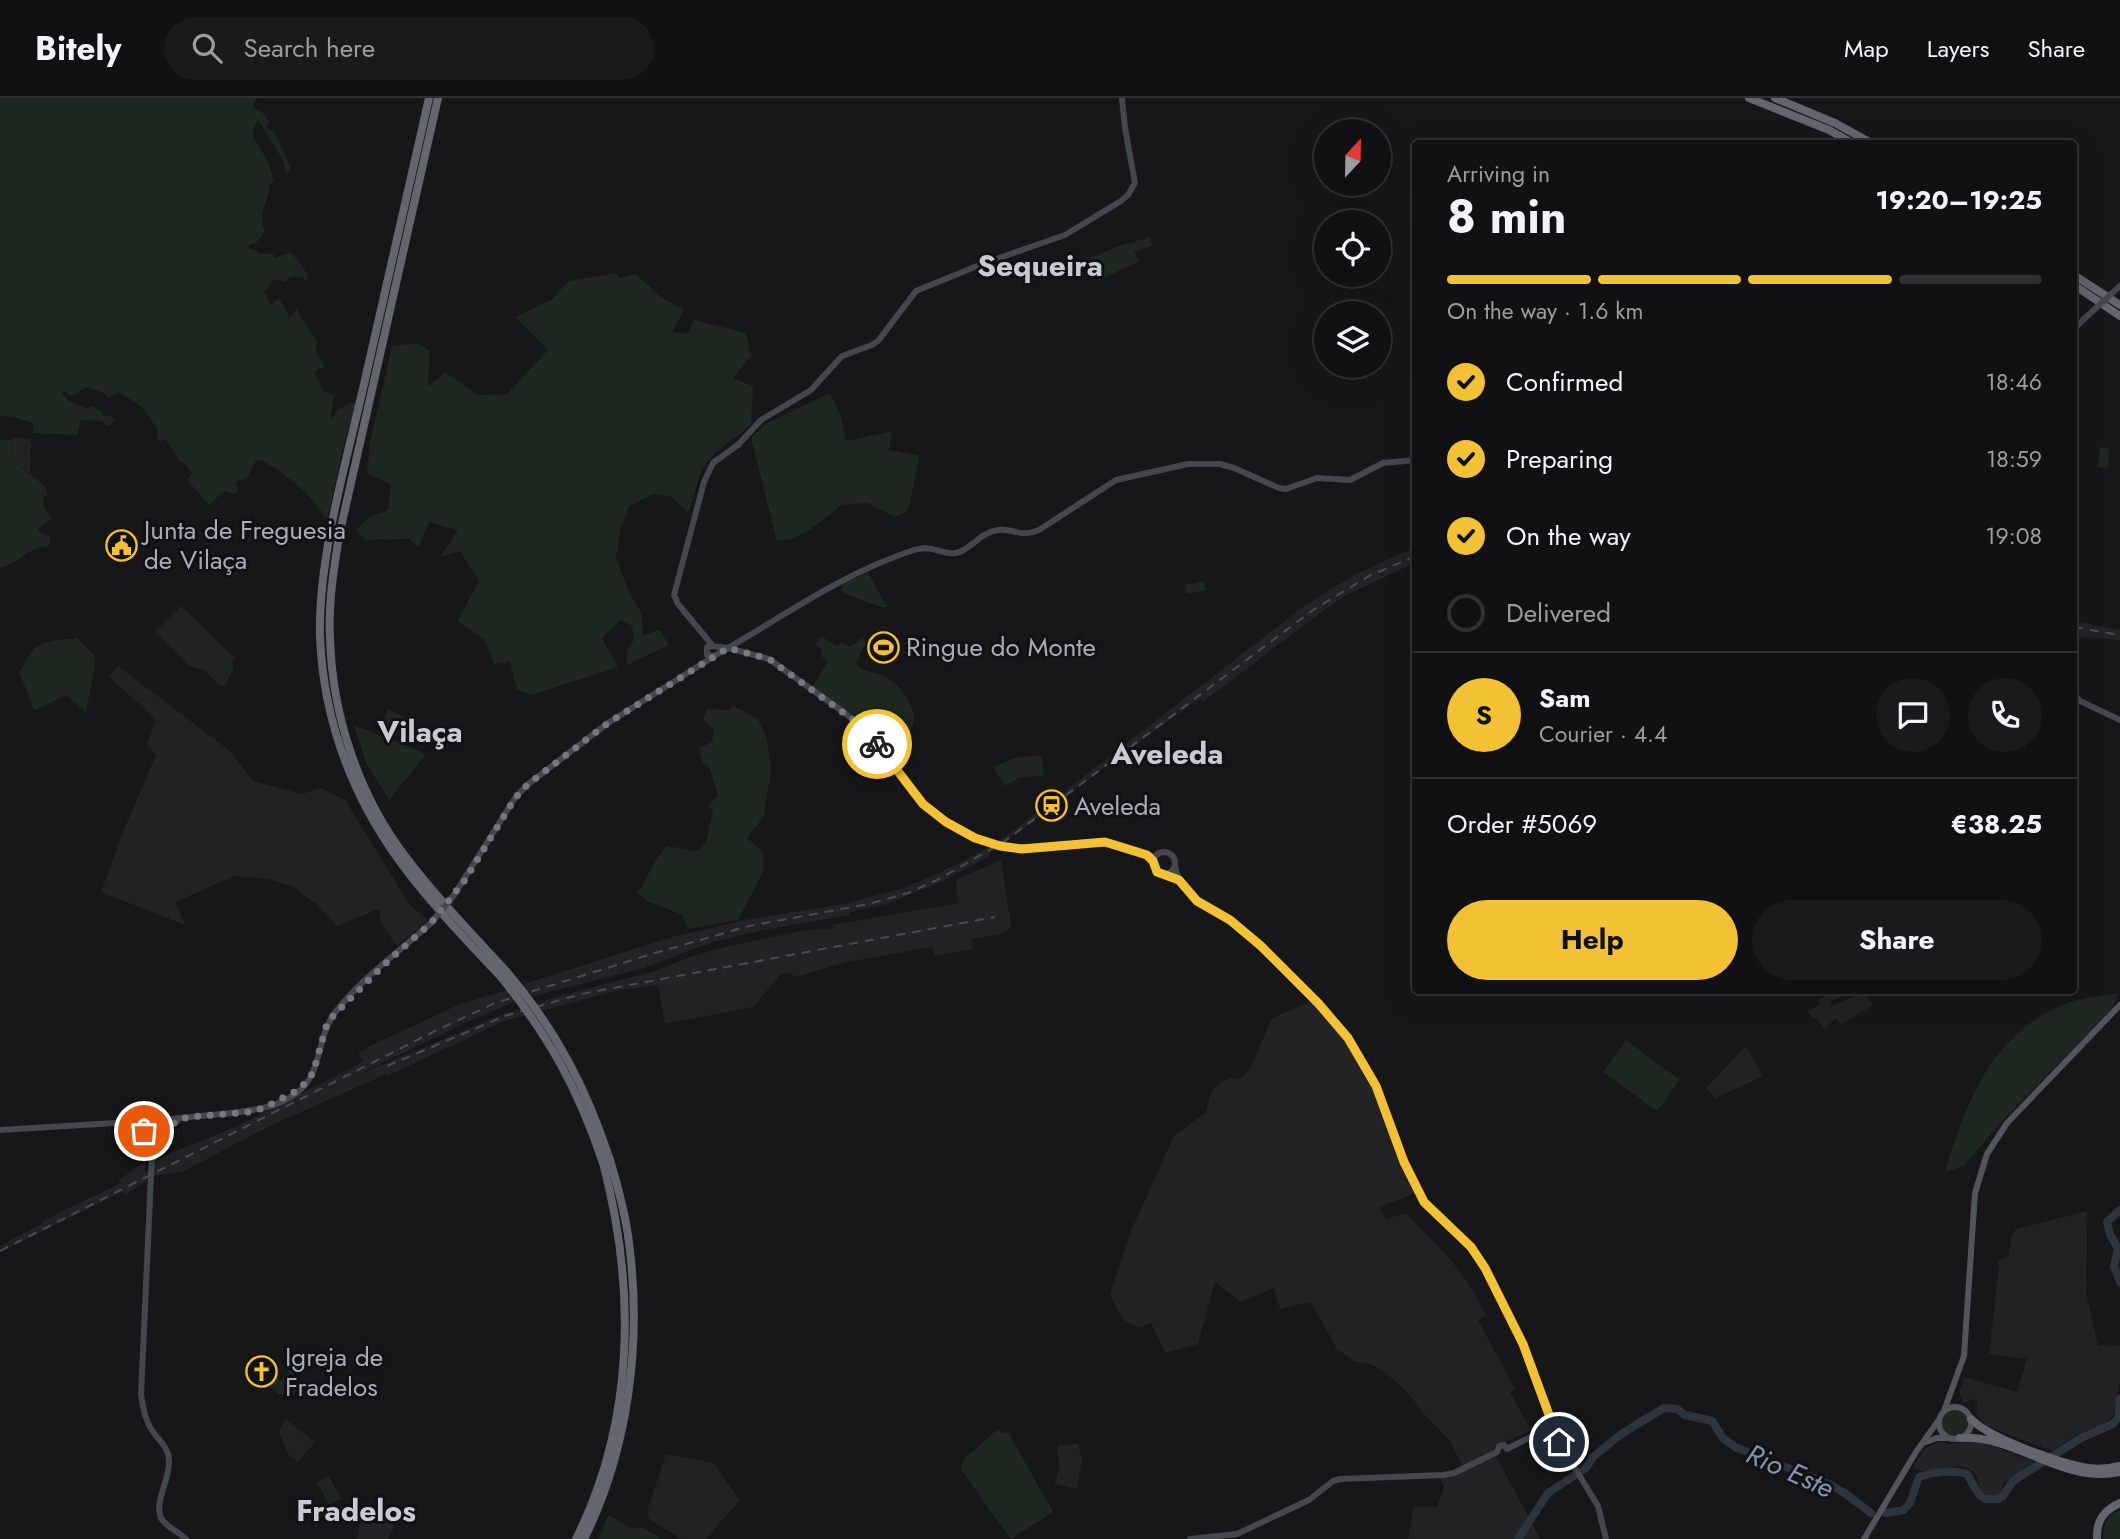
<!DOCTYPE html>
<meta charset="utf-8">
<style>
body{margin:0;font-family:Jost,sans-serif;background:#1a191b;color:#f1f3f6;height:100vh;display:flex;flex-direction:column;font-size:26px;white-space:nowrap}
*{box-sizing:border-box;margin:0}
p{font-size:23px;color:#9c9d9f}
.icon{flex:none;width:38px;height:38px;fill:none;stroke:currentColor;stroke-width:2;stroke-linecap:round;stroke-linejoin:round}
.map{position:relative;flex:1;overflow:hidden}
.side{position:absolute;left:1412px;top:42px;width:665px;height:854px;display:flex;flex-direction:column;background:#111012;border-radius:7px;box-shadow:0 7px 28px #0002,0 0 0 2px #303032}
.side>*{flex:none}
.needle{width:46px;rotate:22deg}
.buttons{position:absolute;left:1314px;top:21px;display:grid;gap:14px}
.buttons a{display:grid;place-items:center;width:77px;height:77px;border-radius:50%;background:#111012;box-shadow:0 7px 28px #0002,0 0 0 2px #303032;font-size:35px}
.pin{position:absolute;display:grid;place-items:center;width:60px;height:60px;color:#fff;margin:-30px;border:4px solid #fff;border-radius:50%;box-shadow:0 2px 7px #0007}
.courier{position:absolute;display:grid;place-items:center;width:70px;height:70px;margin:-35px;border:5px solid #f3c234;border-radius:50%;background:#fff;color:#222;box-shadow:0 2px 9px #0007}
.overview em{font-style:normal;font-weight:700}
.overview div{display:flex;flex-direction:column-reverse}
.overview{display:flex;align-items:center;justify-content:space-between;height:119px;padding:0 35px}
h1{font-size:46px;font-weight:700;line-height:52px}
.bar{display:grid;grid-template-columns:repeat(4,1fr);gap:10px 7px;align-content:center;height:84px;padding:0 35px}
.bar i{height:9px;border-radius:5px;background:#303032}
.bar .selected{background:#f3c234}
.bar p{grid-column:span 4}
.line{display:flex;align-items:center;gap:18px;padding:0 35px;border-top:2px solid #303032}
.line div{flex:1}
.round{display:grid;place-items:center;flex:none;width:74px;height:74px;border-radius:37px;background:#1a191b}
ol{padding:0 35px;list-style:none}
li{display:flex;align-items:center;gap:21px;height:77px}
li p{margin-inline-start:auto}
li .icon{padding:7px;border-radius:50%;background:#f3c234;color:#111;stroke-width:4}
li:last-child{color:#9c9d9f}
li i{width:38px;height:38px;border:4px solid #303032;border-radius:50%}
.cta{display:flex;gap:14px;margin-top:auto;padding:14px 35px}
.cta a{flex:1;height:80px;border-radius:42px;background:#f3c234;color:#111;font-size:28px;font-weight:700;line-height:80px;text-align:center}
.cta a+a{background:#1a191b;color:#f1f3f6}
header{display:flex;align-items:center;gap:42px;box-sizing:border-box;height:98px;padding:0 35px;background:#111012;border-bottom:2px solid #303032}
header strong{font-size:33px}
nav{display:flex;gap:38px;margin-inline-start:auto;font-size:24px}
.search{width:490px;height:63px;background:#1a191b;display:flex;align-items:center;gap:18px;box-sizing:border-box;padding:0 24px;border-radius:38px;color:#9c9d9f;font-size:26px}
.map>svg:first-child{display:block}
.built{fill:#232225}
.green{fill:#1e2720}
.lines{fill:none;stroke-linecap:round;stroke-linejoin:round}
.river{stroke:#2c343d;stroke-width:8}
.secondary{stroke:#45474e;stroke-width:6}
.primary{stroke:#53555d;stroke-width:6}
.highway{stroke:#63656f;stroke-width:8}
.rail{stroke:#4a4c53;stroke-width:2;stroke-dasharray:9 7;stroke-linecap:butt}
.secondary-bridge{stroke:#45474e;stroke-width:6}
.highway-bridge{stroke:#63656f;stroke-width:8}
.done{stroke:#757880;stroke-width:7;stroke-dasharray:0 12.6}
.route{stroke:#f3c234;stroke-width:9}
.labels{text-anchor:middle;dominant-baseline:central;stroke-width:6;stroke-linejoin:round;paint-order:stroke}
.poi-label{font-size:26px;fill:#a8acb8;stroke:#121113;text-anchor:start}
.water-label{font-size:28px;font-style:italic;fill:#7f97b4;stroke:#121113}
.quarter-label{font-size:30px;font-weight:bold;fill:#c9cbd4;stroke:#121113}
</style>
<header>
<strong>Bitely</strong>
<div class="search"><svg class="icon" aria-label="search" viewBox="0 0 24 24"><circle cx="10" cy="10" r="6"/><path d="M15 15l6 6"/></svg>Search here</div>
<nav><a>Map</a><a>Layers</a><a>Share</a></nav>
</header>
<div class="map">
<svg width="2120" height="1441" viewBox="0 0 2120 1441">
<rect width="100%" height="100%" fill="#171618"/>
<path class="built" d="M12 340 30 341 32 350 30 352V375L11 361Z
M1416 449V464L1347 497 1330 508 1203 604 1200 601 1195 604 1108 667 991 754 989 758 941 784 887 806 849 814 850 817 764 832 713 844 641 871 522 901 476 920 351 980 503 916 567 896 655 873 690 859 725 849 801 833 833 830V827L958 805 956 782 1001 762 1011 827 1009 831 1001 836 971 841 973 851 934 858 932 849 847 864 795 879 791 875 780 877 753 909 665 926 658 887 616 893 522 918 502 924 387 978 386 976 268 1029 182 1074 154 1078 125 1097 122 1094 0 1154V1148L43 1125 42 1123 121 1085 119 1082 146 1063 145 1074 154 1069V1062L240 1027 363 964 359 955 370 948 458 907 675 838 750 821 843 806 904 790 939 775 988 750 1021 727 1304 508 1356 476Z
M181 508 235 560 232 564 234 569 225 588 219 587 204 572 190 568 155 534Z
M2074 523 2120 532V542L2074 539Z
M118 568 230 653 253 683 302 696 321 690 345 702 410 807 428 822 397 848 381 825 379 811 337 828 317 807 294 789 268 781 234 778 176 804 185 827 101 794 123 734 156 657 147 648 156 621 109 579Z
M1865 893 1873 907 1840 927 1836 920 1824 931 1817 919 1813 921 1808 913 1820 907 1819 902 1829 897 1828 893H1842L1843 898 1830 904 1832 908Z
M1312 903 1339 931 1361 965 1416 1094 1404 1100 1379 1108 1386 1121 1406 1115 1451 1162 1470 1188 1486 1217 1478 1222 1515 1291 1510 1294 1531 1332 1492 1350 1540 1441H1408L1414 1408 1437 1409 1444 1389 1438 1376 1450 1373 1462 1367 1450 1343 1420 1312V1310L1404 1291 1383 1273 1371 1266 1355 1264 1337 1251 1311 1204 1280 1211 1274 1190 1241 1204 1215 1184 1198 1246 1165 1255 1151 1225 1139 1230 1128 1225 1122 1220 1110 1196 1131 1133 1174 1038 1206 1014 1211 994 1220 984 1232 980 1239 981 1249 973 1272 920Z
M1746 948 1763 978 1716 1000 1706 990Z
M2087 1113 2086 1195 2098 1247 2120 1248V1283L2113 1318 2100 1328 2078 1336 2052 1353 1987 1328 1976 1316 1977 1304 1974 1301 1964 1305 1959 1295 1964 1279 2017 1294 2027 1261 1989 1256 1999 1169 1998 1163 2008 1158 2012 1137 2016 1131Z
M285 1321 315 1344 298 1364 288 1356 279 1334Z
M1942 1343 1950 1346 1971 1343 1983 1344 2037 1365 2004 1384 2000 1397H1986L1981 1394 1976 1376 1969 1371 1960 1368 1934 1373H1922L1913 1369 1926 1349Z
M1078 1346 1082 1362 1077 1391 1055 1386 1059 1370 1057 1348Z
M666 1356 714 1365 740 1403 705 1441H681L649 1421 647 1413Z
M368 1413 395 1428 388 1441H357L362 1418 364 1419Z"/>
<path class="green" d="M0 0H257L253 9 263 15 269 24 266 30 274 33 291 70 286 77 283 62 258 22C247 38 258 46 266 60 270 67 271 75 274 83L270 86C270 100 256 119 265 133L257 144 249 147V151L257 153 258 156H273L275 160 291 154C298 165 309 171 307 184L303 180 292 179 284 184 275 181 264 194 272 208 274 204 279 201 289 216 288 221 298 210 299 216 317 244 316 254 325 269 318 271 315 275 323 293 334 297 330 322 338 312 349 305 356 306 345 342 328 418 325 420C316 399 277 369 260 362L255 364 247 380 236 384 238 393 235 396 224 393 209 407 187 382 192 375 185 366 179 363 166 342 157 343 158 332 142 309 119 294 108 300 106 296 87 289 72 298 65 294 61 295 69 303 87 311 93 308 101 313 103 318 109 317 114 321 112 326 106 328 102 323 81 322 77 337 33 335V325L13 319 0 318Z
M1150 139 1152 148 1134 154 1139 163 1098 183 1087 162 1115 149Z
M617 175 619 180 636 176 661 199 684 212 672 234 688 236 694 222 746 235 751 258 733 280 753 288 751 327 715 355 702 371 688 416 672 399 652 396 629 409 620 432 616 459 629 495 641 514 643 537 660 532 669 547 627 567 626 553 634 542 632 528 621 522 602 540 618 569 532 597 517 592 510 563 494 566 484 541 457 523 479 483 460 453 440 459 458 432 429 424 419 449 409 441 365 442 356 432 368 420 388 412 391 387 367 375 370 344 392 248 417 245 430 253 428 289 445 274 478 297 507 296 548 252 515 219 551 202 569 183Z
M830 295 840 316 846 343 892 333 889 352 919 358 910 405 906 414 895 419 867 405 842 407 808 433 791 441 777 443 751 340 767 325Z
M0 342H12L11 361 45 388 48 397 44 399 43 407 52 421 38 431 41 435 50 438 49 448C27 449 22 464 0 470Z
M2100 349 2110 351 2108 370 2097 369Z
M868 474 887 509H881L845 496 842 492V486Z
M1204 483 1206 492 1187 496 1185 487Z
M884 535 896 541 883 564 871 557Z
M821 538 838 549 841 543 850 549 862 540 866 544 856 566C866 576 875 573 886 579 903 588 923 617 909 635 903 642 894 648 887 654L867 631 812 589 828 564 821 558 822 552 816 546Z
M77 540 95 558V568L86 614 66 597 34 613 19 573C25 566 27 560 32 553 41 541 64 542 77 540Z
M217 563 230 570 219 587 206 573Z
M732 607 758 621 767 641 771 672 764 718 747 740 763 754V774L738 822 688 831 683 817 647 803 637 795C649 780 653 761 667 748L697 753 706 744 713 712 707 709 718 698 709 668 703 665 699 650 712 644 714 632 703 621 707 611 730 612Z
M388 611 411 622 404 640 380 629Z
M354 627 426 656 389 702 366 665Z
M1041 657 1044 677 1019 680 1005 688 993 669 1015 660Z
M2118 895 2113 910 2003 1022 1964 1068 1945 1074C1965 1004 1995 929 2071 904 2086 899 2103 898 2118 895Z
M1626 942 1680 982 1657 1013 1603 974Z
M290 1272 304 1286 293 1296 288 1291 283 1297H279L267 1285 274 1278 280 1283Z
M1942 1325a13 13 0 1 1 26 0a13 13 0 1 1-26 0Z
M998 1331 1001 1335 1008 1334 1053 1414 1011 1441 961 1372 963 1362Z
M329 1378 341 1401 329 1407 317 1384Z
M2120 1412V1441H2104C2102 1428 2107 1416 2120 1412Z
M609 1417 632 1431 642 1429 662 1441H598Z"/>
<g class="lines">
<path class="river" d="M2120 1112 2107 1124 2110 1136 2118 1151 2114 1168 2120 1184
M1886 1415 1904 1412 1910 1405 1919 1379C1933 1374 1953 1372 1967 1376L1979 1397 1986 1401H1998L2003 1398 2013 1383 2081 1340 2113 1326 2118 1320 2120 1300
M1518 1441 1548 1395 1586 1370 1593 1359 1620 1337 1644 1322 1664 1310 1677 1311 1685 1317 1712 1323 1723 1340 1735 1349 1829 1386 1846 1396 1871 1415"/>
<path class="secondary" d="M2074 231 2084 221
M713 548 678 506 674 497 704 384 713 365 739 346 761 322 811 292 842 258 872 247 878 243 916 193 982 166 1065 137 1121 103 1128 97 1135 85 1125 30 1122 0
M714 558C780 521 842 475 914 452 934 446 943 458 956 455 970 453 980 434 998 432 1015 430 1018 440 1039 432L1116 382 1188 366H1220L1234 370 1279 390 1286 391 1317 380 1350 382 1383 365 1416 362
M715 558 707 557V549L711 548 728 550 769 561 842 613 865 631 923 706 955 730
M2074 596 2080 603 2120 622
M1105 744 1155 759
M1153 765a11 11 0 1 1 22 0a11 11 0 1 1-22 0Z
M1175 769 1179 782 1197 803 1230 823 1261 848 1318 905 1348 940 1376 988 1404 1064 1424 1104 1471 1149 1485 1170 1523 1246 1559 1344 1598 1408 1606 1441
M454 797 515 700 527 687 608 625 713 559
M154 1022C167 1022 179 1020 191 1019 228 1014 293 1017 312 976 321 957 321 934 334 916 360 881 399 854 431 825
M124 1025 148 1038 155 1040 177 1023
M0 1032 148 1023
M158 1038 152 1056 141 1297C143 1308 144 1319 150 1329 155 1339 165 1345 168 1356 174 1375 153 1403 161 1420 166 1429 179 1434 186 1441
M1507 1351 1552 1328
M1190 1441 1237 1436 1309 1402 1333 1383 1340 1381 1443 1377 1454 1375 1497 1354 1499 1348 1504 1347 1507 1351"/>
<path class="primary" d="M1939 1325a16 16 0 1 1 32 0a16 16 0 1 1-32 0Z
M1944 1313 1964 1258 1975 1095 1987 1056 2007 1025 2120 907
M1923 1345 1937 1340H1946
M1864 1441 1916 1354 1938 1323"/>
<path class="highway" d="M429 0C409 91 388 182 367 273 349 355 318 455 320 538 322 590 335 644 357 691 390 764 447 822 501 879
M438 0 339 438C334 471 328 505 330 539 332 616 358 696 405 758 436 799 472 836 507 874
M1749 0 1829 32 1854 46
M1775 0 1835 25 1873 46
M2074 177 2120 207
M2074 187 2120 218
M1971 1321C1989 1340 2055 1363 2082 1369 2095 1372 2107 1371 2120 1368
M1960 1340C2016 1336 2063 1387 2120 1374
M576 1441C635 1323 636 1190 603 1065
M584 1441C629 1351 642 1243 629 1145 626 1117 618 1089 610 1062
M2097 1441C2096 1423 2104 1412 2120 1405"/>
<path class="rail" d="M2074 529 2120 537
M387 968 505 918 581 896 995 819
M0 1153 431 935 495 905 655 855 749 828 869 806 908 795 939 781 1005 743 1313 512 1369 478 1416 458"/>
<path class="secondary-bridge" d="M2084 221 2120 188
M955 730C1016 761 1043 746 1105 744
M431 825 454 797"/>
<path class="highway-bridge" d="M507 874C556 932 586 989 610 1062
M501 879C550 940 578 991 603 1065"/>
</g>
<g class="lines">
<path class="done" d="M144 1033 148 1038 155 1040 178 1022 189 1019 249 1014 264 1010 300 991 313 975 326 929 332 919 388 863 431 825 465 782 515 700 527 687 608 625 728 550 769 561 859 626 877 646"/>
<path class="route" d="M877 646 923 706 946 724 975 740 1000 748 1022 751 1105 744 1147 757 1153 763 1157 774 1179 782 1197 803 1230 822 1261 848 1318 905 1348 940 1376 988 1404 1064 1424 1104 1471 1149 1485 1170 1523 1246 1559 1344"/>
</g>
<defs>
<symbol id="civic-ring" viewBox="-11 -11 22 22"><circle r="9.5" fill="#121113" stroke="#f3c234" stroke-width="1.5"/><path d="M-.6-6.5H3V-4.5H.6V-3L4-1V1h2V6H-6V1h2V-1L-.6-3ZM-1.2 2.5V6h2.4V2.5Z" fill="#f3c234"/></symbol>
<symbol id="stadium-ring" viewBox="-11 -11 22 22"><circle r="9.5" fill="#121113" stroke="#f3c234" stroke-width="1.5"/><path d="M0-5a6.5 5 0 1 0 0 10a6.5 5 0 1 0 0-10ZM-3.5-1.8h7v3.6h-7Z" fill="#f3c234"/></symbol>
<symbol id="station-ring" viewBox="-11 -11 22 22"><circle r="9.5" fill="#121113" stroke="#f3c234" stroke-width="1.5"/><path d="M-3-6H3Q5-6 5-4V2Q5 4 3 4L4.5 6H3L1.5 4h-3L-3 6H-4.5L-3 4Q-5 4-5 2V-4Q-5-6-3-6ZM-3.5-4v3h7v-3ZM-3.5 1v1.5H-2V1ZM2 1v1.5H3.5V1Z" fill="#f3c234"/></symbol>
<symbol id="church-ring" viewBox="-11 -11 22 22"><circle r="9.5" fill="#121113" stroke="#f3c234" stroke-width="1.5"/><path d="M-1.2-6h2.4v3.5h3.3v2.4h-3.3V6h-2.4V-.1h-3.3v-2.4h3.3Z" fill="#f3c234"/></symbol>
</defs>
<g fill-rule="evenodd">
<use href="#civic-ring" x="104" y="430" width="35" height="35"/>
<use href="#stadium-ring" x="866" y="532" width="35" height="35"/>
<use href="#station-ring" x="1034" y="690" width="35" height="35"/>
<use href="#church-ring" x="244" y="1256" width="35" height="35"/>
</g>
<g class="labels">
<g class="poi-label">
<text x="144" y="432">Junta de Freguesia<tspan x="144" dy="30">de Vilaça</tspan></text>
<text x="906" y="549">Ringue do Monte</text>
<text x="1074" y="708">Aveleda</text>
<text x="285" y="1259">Igreja de<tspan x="285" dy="30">Fradelos</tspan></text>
</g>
<g class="water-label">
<text transform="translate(1790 1373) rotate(24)">Rio Este</text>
</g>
<g class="quarter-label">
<text x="1040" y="167">Sequeira</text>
<text x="420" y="633">Vilaça</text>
<text x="1167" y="655">Aveleda</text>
<text x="356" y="1412">Fradelos</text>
</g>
</g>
</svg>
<div class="buttons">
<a><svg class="needle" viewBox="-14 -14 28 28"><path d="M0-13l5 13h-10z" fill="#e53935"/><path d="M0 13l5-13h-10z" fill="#9c9d9f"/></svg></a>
<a><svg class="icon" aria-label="locate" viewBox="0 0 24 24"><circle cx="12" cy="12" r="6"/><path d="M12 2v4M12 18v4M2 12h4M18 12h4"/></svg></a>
<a><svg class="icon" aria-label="layers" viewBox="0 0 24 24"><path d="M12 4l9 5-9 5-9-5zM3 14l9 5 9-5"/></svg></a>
</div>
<div class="pin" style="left:144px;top:1033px;background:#ea580c"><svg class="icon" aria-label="bag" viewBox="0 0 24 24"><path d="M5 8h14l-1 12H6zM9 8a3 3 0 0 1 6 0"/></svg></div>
<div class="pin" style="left:1559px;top:1344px;background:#1f2937"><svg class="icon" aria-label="home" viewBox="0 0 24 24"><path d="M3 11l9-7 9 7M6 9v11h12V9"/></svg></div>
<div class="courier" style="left:877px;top:646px"><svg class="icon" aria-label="bike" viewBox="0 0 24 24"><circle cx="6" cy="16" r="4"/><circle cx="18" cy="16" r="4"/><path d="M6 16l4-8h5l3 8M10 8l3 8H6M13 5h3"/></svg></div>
<section class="side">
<div class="overview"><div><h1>8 min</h1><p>Arriving in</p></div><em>19:20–19:25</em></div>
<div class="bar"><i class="selected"></i><i class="selected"></i><i class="selected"></i><i></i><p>On the way · 1.6 km</p></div>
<ol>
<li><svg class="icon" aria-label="check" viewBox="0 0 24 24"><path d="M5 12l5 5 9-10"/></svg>Confirmed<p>18:46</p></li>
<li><svg class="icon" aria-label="check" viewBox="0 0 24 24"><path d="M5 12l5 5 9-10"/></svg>Preparing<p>18:59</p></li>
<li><svg class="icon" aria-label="check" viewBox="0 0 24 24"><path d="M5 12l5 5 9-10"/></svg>On the way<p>19:08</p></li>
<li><i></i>Delivered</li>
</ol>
<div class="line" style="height:126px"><b class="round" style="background:#f3c234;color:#111">S</b><div><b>Sam</b><p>Courier · 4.4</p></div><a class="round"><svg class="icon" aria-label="chat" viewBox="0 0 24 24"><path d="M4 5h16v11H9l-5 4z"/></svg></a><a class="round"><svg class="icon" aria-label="phone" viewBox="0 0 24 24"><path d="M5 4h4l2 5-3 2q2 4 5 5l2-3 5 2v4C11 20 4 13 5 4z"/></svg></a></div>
<div class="line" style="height:91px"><div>Order #5069</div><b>€38.25</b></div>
<div class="cta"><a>Help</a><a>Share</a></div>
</section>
</div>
